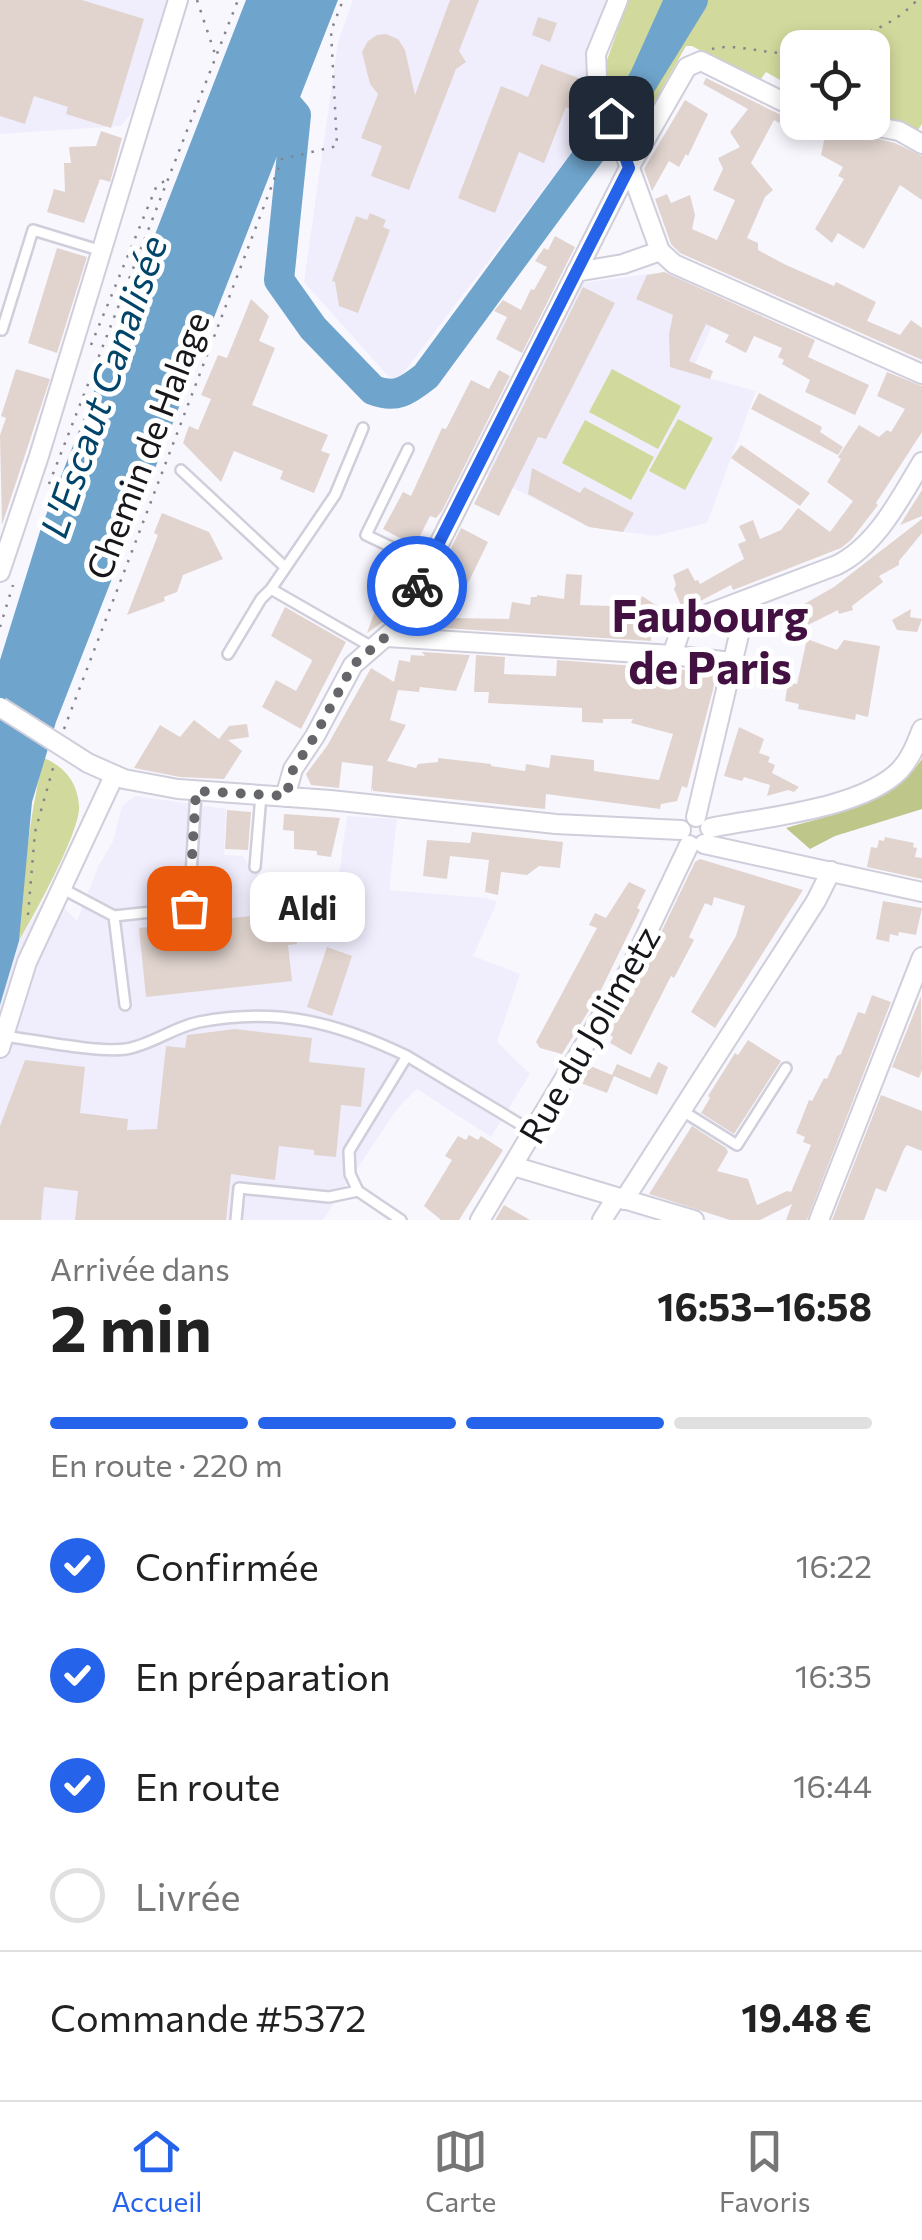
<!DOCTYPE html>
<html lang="fr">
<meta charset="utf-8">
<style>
body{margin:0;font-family:Commissioner,sans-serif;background:#f2f2f2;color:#222;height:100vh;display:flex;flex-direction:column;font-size:38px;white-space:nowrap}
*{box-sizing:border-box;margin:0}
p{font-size:32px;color:#767676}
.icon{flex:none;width:55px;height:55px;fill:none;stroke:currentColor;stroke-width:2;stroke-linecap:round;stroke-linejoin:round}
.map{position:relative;height:1220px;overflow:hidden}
.side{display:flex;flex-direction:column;background:#fff;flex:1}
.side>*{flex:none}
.fabs{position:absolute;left:780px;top:30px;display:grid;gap:20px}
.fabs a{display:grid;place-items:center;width:110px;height:110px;border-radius:20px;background:#fff;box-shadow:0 5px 15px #0003;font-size:50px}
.pin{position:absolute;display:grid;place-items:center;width:85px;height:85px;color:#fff;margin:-42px;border-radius:20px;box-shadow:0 5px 15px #0006}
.courier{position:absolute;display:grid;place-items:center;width:100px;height:100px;margin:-50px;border:8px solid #2563eb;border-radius:50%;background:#fff;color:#222;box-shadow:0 2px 12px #0007}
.bubble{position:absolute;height:70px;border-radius:20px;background:#fff;box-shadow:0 5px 15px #0003;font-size:32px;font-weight:700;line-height:70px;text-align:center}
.summary em{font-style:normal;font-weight:700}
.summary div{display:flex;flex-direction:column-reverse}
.summary{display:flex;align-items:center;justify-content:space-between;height:170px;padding:0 50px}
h1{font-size:65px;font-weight:700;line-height:75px}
.bar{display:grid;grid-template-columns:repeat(4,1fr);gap:15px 10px;align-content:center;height:120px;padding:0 50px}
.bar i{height:12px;border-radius:8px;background:#e0e0e0}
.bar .active{background:#2563eb}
.bar p{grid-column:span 4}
.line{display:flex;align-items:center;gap:25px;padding:0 50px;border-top:2px solid #e0e0e0}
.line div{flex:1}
ol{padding:0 50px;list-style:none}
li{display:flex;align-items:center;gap:30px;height:110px}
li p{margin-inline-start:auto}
li .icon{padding:10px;border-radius:50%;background:#2563eb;color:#fff;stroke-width:4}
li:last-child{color:#767676}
li i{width:55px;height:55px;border:5px solid #e0e0e0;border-radius:50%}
.menu{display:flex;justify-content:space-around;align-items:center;height:140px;border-top:2px solid #e0e0e0;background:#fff;font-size:28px;color:#767676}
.menu a{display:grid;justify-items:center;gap:5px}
.menu .active{color:#2563eb}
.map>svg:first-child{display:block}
.built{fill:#f0eefd}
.green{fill:#d2d99c}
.forest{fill:#bfc689}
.water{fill:#6fa4cc}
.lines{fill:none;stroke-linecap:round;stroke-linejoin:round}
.river{stroke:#6fa4cc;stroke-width:30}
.building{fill:#e1d4ce}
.lane-casing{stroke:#d0ceda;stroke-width:14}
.street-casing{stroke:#d0ceda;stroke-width:22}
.path{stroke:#86858b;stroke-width:2.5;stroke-dasharray:2.5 8;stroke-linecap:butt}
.lane{stroke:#fff;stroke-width:9}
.street{stroke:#fff;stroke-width:18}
.street-bridge-casing{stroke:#d0ceda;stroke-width:22;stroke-linecap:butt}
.street-bridge{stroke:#fff;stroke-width:18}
.done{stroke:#66656a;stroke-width:10;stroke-dasharray:0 18}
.route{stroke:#2563eb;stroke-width:12}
.labels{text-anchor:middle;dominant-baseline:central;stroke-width:10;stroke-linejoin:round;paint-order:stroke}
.street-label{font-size:35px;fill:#17161a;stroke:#fff}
.water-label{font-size:38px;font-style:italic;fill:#00446a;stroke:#fff}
.district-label{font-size:45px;font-weight:bold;fill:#421142;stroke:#fff}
</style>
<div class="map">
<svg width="922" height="1220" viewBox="0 0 922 1220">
<rect width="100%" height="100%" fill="#f8f7fe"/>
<path class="built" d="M0 0H168L131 114 121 126 0 134Z
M353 0H609L589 54 593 93 581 140 395 384 304 282 338 42Z
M665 272 724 299 695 364 697 375 756 391 707 523 655 536 589 527 486 474 582 283Z
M135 796 226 809 224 855 243 856 250 868 288 900 306 889 336 898 347 816 397 819 389 890 486 898 497 902 473 956 520 974 497 1042 530 1074 491 1137 417 1089 397 1109 323 1220H0V1005L19 941 49 892 77 921 98 867 113 841 122 806Z"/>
<path class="green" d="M628 0H922V124L915 134 873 120 872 48H798L794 103 788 99 794 88 766 72 759 82 692 46H686L638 131 629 134 606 81 605 66Z
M612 369 681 406 658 449 589 412Z
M678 419 713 438 685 490 649 471Z
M585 420 654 457 631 500 562 463Z
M44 758C65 767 77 782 79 805 82 829 33 917 19 941 24 879 28 818 44 758Z"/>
<path class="forest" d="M922 759V809L835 836 810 849 786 828C837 813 891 805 922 759Z"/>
<path class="water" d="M246 0H338L56 722 32 802 19 941 0 1005V660L41 528Z
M663 0H697L651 80 619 108 617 103 625 95 626 82Z"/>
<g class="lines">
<path class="river" d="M271 86 296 115 279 280 313 328 373 390C396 399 407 391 426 376L643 81 693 0"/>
</g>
<path class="building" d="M0 0H82L144 19 111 128 66 114 68 107 34 96 25 124 0 116Z
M450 0H479L459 51 466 62 456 69 409 190 371 176 382 146 361 138 378 94 370 84 362 52 368 41 377 35 386 34 398 39 405 50 415 95Z
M538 17 557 23 550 42 532 35Z
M541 64 584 80 573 110 566 107 544 163 519 152 495 213 458 198 501 86 528 97Z
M706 78 783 116 779 123 774 120 751 163 773 190 765 197 747 238 758 243V250L786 265 834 286 836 282 876 302 867 321 900 335 911 320 922 328V360L680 253 671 244 655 199 667 194 671 203 690 195 695 215 692 229 717 240 735 200 713 190 723 169 718 158 740 147 730 132 748 109 703 84Z
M685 100 708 114 688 156 686 154 679 167 669 161 652 191 644 169Z
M827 127 895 143 922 156V200L900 185 864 249 838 233 832 243 815 229 844 179 838 176 843 167 821 155Z
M101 131 122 138 110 182 100 179 84 223 47 212 54 189 65 192 64 163H71L69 147 96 146Z
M370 213 386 220 383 227 390 230 358 313 339 306 335 282 332 281 356 216 367 220Z
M555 236 575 247 522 353 496 339 507 317 494 311 503 300 521 310 531 289 534 290 547 267 535 261 544 248 548 250Z
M57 248 87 257 57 353 28 343Z
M664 272 815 340 808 357 869 385 855 415 805 392 810 380 782 364 784 360 778 357 782 348 754 336 746 353 725 342 729 335 706 324 689 361 713 371 710 379 670 367 669 334 673 315 636 299 647 275Z
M583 287 615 303 546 439 538 437 499 516 474 504Z
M251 299 269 316 259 341 275 348 252 405 328 435 321 451 330 454 314 493 280 479 283 471 234 451 221 482 183 443 189 426 198 430 211 399 201 395 218 355 227 358Z
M16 369 50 379 2 525 0 435 6 418 1 416Z
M499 370 510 376 442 511 436 518 430 516 415 546 383 529 403 492 411 496 442 428 446 429 471 380 489 389Z
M887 372 922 386V432L876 503 878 505 851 540 841 548 733 590 731 585 683 610 674 589 676 585 673 575 688 568 695 581 698 580 700 584 744 559 738 544 746 541 739 526 753 520 760 539 781 530 798 508 830 532 853 501 827 482 841 459 838 457 859 425 879 437 887 430 891 432 905 409 877 396Z
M759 393 822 427 820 432 843 447 838 455 751 409Z
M741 445 810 493 800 506 731 458Z
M532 468 580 493 584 487 634 513 623 532 589 527 528 494Z
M922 490V516L900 525Z
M162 513 209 532 223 559 183 575 177 592 164 597 165 601 127 615 158 535 154 533Z
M922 519V533L899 561V565L879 576 883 582 852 606 853 610 839 614 838 610 808 625 799 607 834 587Z
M461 528 488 542 451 618 509 619 512 602 530 605 531 597H537V595L564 599 566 574 582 575 580 605 610 606 632 615 642 596 671 615 661 635 651 631V641L412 626Z
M396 575 405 577 406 581 387 619 367 633 380 597 387 600Z
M285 607 346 642 301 729 262 707 276 680 296 691 311 663 312 660 271 636Z
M911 609 910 617 922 619 917 632 897 630 892 620Z
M807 639 837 650 844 640 880 646 868 717 856 714 855 720 798 709 799 704 785 701 788 683 797 684Z
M422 652 470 655 456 691 420 687 419 692 398 690 390 720 406 725 387 761 416 768 418 764 438 762V758L491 764V766L525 771 526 764 549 768 551 755 594 760V771L659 780 673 734 631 723 633 719H603V723L582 722V708L488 703 489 692H474L476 655 505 657 504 674 556 676 557 660 712 672 715 677 713 690 687 788 682 786 677 801 661 804 660 809 546 794 545 809 373 791V788L371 792 373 766 342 762 339 788 311 785 306 774 327 746 371 668 394 682 399 660 410 662 411 655 425 656Z
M194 720 219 739 229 726 247 724 249 737 228 740 242 751 224 779 180 777 134 768 160 725 180 737Z
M739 727 764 739 759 753 770 757 768 762 775 765 772 773 799 787 794 792 788 790 767 796 770 785 744 777 742 781 724 776Z
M227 810 251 812 248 850 225 849Z
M284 814 340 818 331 857 317 855V851L294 849V831L283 830Z
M472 832 563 842 560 868 539 866 527 875 501 872 498 895 485 892 489 860 450 856 447 879 423 876 427 840 470 843Z
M885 837 914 843 913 847 917 848 915 857 922 858V879L867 867 871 847 877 848 879 840 884 841Z
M700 859 803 890 715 1028 691 1012 736 936 745 906 714 897 712 906 705 903 689 937 694 940 674 978 671 976 631 1055 610 1043 613 1037 607 1033 642 972 695 862Z
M629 882 646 890 637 908 640 910 599 994 562 1054 540 1048 536 1042 597 928 589 925 595 913 606 918Z
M883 901 922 908 916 935 899 932 898 936 890 934 889 942 876 939Z
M294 907 297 944 288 945 292 981 146 997 139 928 269 914V910Z
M327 947 352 956 332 1016 307 1007Z
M872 995 891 1002 807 1220H786L792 1204 760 1220H730L649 1194 692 1126 726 1148 728 1152 717 1171 748 1179 757 1205 787 1191 791 1192 811 1145 803 1142 805 1137 796 1133 809 1100 812 1101 824 1078 827 1079 837 1056 841 1054 858 1012 865 1014Z
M921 996 922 1070 919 1078 892 1067Z
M235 1029 312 1038 309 1062 365 1068 361 1107 341 1105 336 1157 314 1155V1150L279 1146 275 1180 231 1174 226 1220H75L78 1191 44 1187 41 1220H0V1126L25 1060 85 1067 80 1113 128 1119 127 1130 157 1129 166 1046 185 1048 187 1035Z
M748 1040 781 1061 734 1134 701 1113 710 1098 708 1096 735 1053 738 1055Z
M658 1062 668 1067 657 1095 614 1076 607 1093 578 1082 588 1065 612 1075 617 1064 650 1078Z
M881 1095 922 1111V1151L907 1145 904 1149 886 1192 876 1188 864 1220H832Z
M469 1135 478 1140 481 1136 503 1150 459 1220H441L424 1206 452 1160 445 1156 458 1136 466 1140Z
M504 1205 530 1220H495Z"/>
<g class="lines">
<defs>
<path id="lane" d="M2 330 33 230 102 251
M363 428 335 495 271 589 372 647
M408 449 366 535 427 564
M181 470 285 567
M228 654 261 599 271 589
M255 867 261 795
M63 889 114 916
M125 1005 114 916 189 908 196 791
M4 1036C34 1040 99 1053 126 1049 151 1045 174 1027 199 1022 277 1007 336 1022 407 1056
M681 1110 737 1145 786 1068
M236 1220 239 1188 329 1197 358 1191
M401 1220 358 1191 350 1174 349 1151 407 1056 533 1132"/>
<path id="street" d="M852 122 899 131 922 144
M660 251 674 264 922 374
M576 272 623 264 660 251 597 77 596 54 618 0
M0 572 39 456 178 0
M387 637 672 655 731 662
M672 655 681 629 689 621 837 565C876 546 900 499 922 462
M88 763 124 779 178 789 330 800 556 824 681 830
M285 797 293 769 315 736 353 665 397 627 629 168 687 67 701 61 798 109
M696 817 747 601
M710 828C764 817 862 809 900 770 911 758 916 744 922 729
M704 844 922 892
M0 1048 27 962 114 776
M513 1166 694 1220
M624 1200 816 901 831 871
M480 1220 631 967 689 845
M602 1220 616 1198
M819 1220 922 957"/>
</defs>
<use href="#lane" class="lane-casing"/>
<use href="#street" class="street-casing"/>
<path class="path" d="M197 0 215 54
M820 48C855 38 892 28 917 0
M712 49C734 42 770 56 798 53
M91 345 157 185 165 181
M49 484 238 0
M0 627 13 585
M64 729 282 159 337 146 331 31 343 0
M28 915 35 832 55 761"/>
<use href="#lane" class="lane"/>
<use href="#street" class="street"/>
<defs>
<path id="street-bridge" d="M0 707 88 763"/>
</defs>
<use href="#street-bridge" class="street-bridge-casing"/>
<use href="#street-bridge" class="street-bridge"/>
</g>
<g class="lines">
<path class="done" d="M189 908 196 791 286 796 293 770 315 736 353 665 397 627 417 586"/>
<path class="route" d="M417 586 629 168 611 118"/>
</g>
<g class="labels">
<g class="street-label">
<text transform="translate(146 445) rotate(-69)">Chemin de Halage</text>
<text transform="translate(588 1034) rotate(-60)">Rue du Jolimetz</text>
</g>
<g class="water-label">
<text transform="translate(102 386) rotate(-71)">L'Escaut Canalisée</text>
</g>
<g class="district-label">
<text x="710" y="613">Faubourg<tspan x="710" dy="52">de Paris</tspan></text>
</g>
</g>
</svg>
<div class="fabs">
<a><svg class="icon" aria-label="locate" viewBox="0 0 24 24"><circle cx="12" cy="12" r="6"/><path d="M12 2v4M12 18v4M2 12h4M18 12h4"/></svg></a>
</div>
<div class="pin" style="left:189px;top:908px;background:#ea580c"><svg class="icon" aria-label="bag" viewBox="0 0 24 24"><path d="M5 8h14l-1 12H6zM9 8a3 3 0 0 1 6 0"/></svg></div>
<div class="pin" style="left:611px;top:118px;background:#1f2937"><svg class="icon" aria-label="home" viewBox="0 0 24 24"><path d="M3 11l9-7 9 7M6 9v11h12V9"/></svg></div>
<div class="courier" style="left:417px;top:586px"><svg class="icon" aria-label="bike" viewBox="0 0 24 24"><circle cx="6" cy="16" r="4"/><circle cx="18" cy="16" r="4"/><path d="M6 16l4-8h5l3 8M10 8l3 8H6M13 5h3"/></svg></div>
<div class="bubble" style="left:250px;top:872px;width:115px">Aldi</div>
</div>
<section class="side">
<div class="summary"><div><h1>2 min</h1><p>Arrivée dans</p></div><em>16:53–16:58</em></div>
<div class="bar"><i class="active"></i><i class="active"></i><i class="active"></i><i></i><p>En route · 220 m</p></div>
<ol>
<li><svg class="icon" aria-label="check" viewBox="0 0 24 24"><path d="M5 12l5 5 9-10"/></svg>Confirmée<p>16:22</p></li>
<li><svg class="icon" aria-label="check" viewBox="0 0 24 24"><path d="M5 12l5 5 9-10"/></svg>En préparation<p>16:35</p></li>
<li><svg class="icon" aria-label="check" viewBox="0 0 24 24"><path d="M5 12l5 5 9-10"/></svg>En route<p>16:44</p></li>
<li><i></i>Livrée</li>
</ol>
<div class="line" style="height:130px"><div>Commande #5372</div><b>19.48 €</b></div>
</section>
<nav class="menu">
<a class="active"><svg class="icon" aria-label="home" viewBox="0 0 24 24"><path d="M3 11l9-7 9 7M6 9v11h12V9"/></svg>Accueil</a>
<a><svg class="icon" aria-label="map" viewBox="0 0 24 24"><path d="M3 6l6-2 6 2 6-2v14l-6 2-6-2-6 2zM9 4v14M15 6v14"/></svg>Carte</a>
<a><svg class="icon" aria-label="saved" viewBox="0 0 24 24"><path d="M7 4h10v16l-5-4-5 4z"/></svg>Favoris</a>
</nav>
